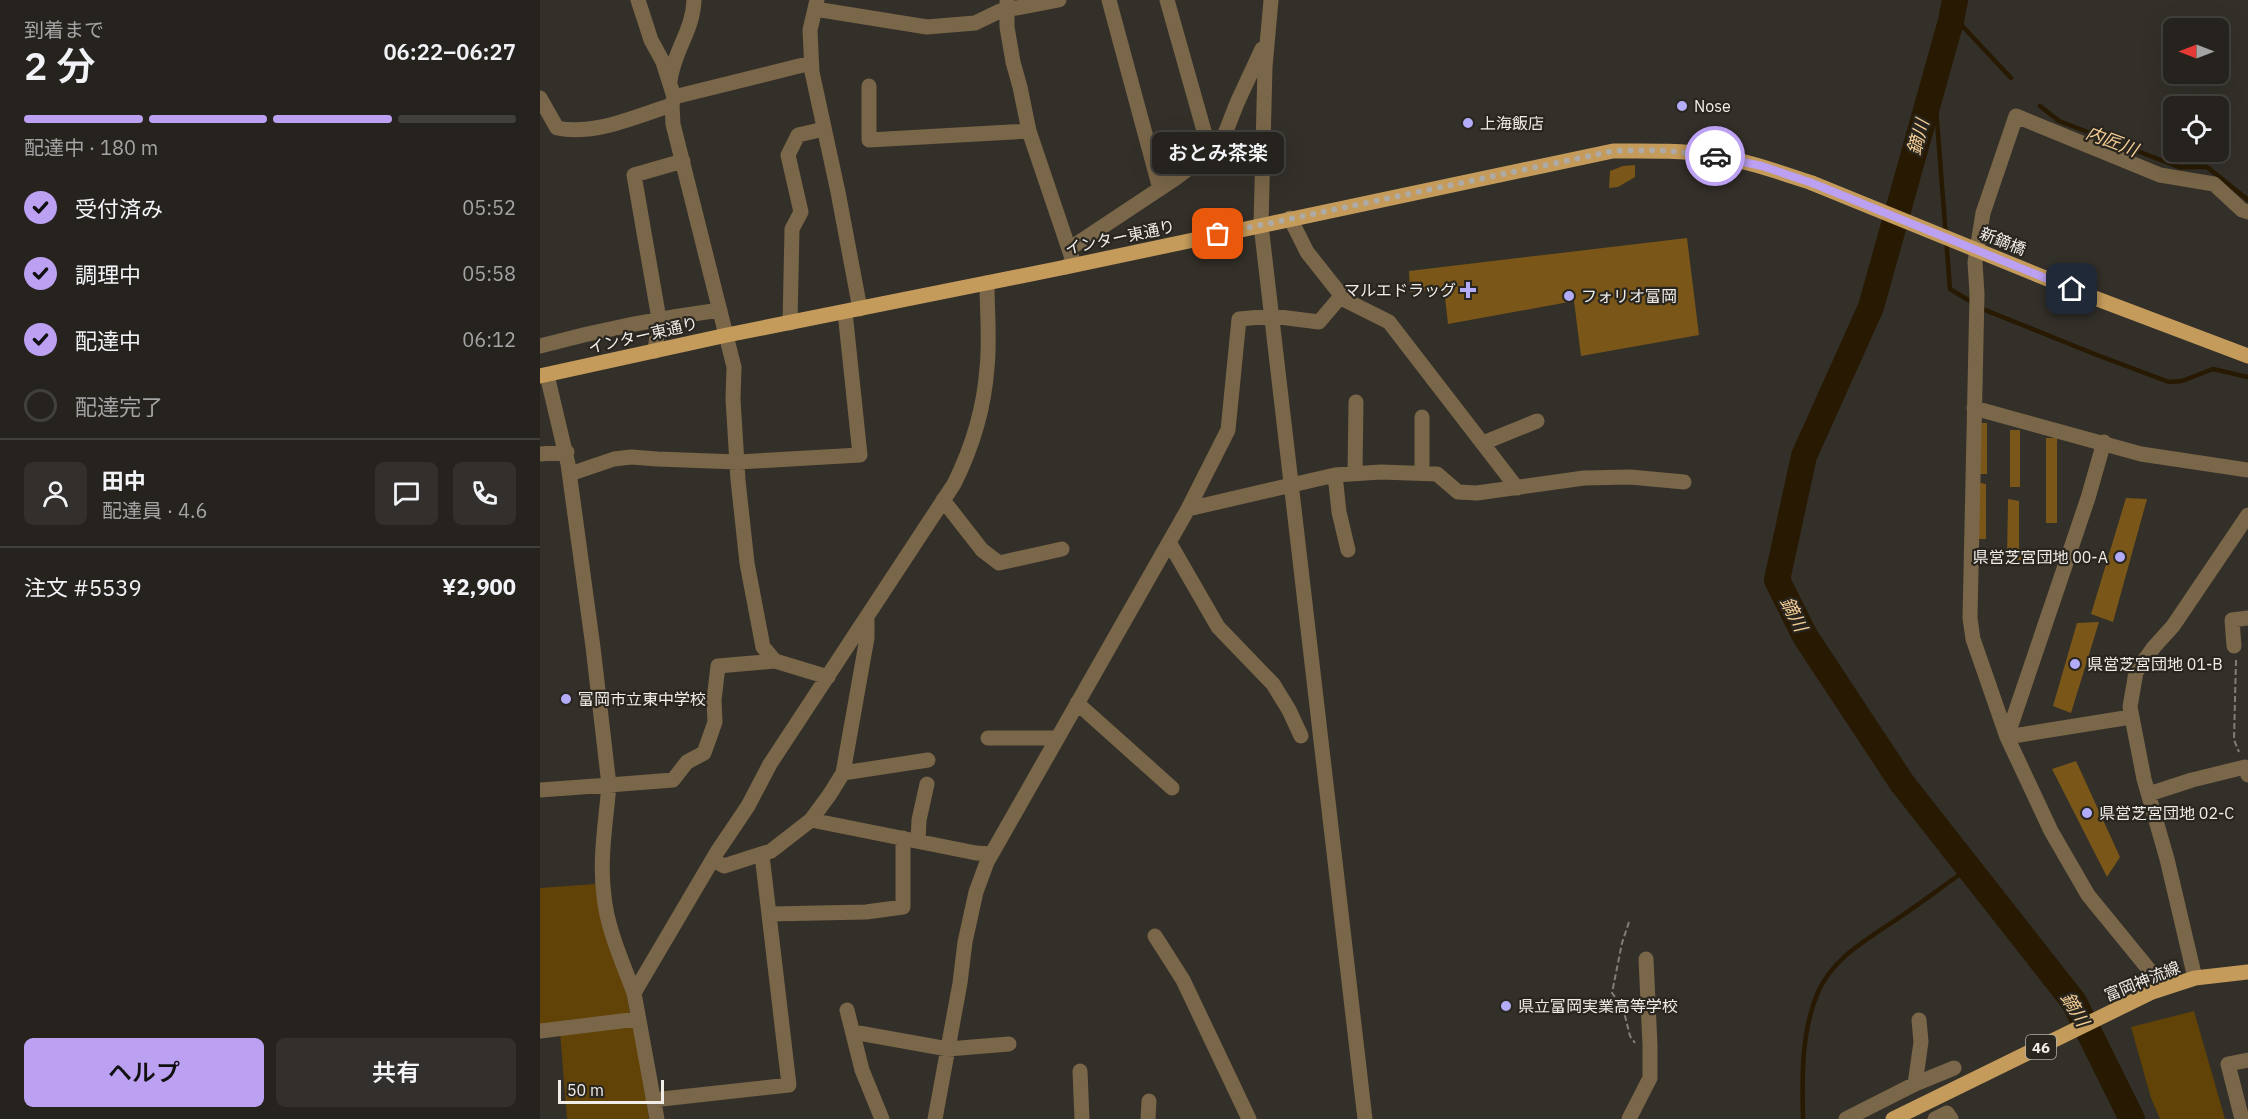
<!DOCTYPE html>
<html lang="ja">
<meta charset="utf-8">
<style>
body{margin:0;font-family:"IBM Plex Sans","Noto Sans JP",sans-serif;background:#322f2c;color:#f1f3f6;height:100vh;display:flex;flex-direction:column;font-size:22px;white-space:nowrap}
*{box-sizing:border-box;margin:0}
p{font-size:20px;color:#a4a4a4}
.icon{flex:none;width:33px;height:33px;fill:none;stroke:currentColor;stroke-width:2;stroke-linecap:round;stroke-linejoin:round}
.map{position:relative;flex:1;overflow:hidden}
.side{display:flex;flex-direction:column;background:#26231f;width:540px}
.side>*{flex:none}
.needle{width:39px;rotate:270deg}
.buttons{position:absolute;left:1623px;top:18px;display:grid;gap:12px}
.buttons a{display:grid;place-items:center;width:66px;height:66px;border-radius:9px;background:#26231f;box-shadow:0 6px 24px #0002,0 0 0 2px #42403d;font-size:30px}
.scale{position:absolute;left:18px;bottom:15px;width:106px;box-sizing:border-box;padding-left:6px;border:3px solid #f0ede9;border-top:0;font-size:16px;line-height:21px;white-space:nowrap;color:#f0ede9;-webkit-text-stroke:4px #29251f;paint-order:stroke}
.pin{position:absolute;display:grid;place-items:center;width:51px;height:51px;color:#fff;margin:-26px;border-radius:12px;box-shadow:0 3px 9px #0006}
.courier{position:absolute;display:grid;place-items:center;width:60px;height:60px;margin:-30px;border:4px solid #bca0f2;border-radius:50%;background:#fff;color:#222;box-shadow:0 2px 8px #0007}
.bubble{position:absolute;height:42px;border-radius:9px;background:#26231f;box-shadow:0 6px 24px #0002,0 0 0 2px #42403d;font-size:20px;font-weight:600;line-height:42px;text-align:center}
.overview em{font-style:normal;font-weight:600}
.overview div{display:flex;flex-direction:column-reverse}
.overview{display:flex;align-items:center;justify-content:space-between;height:102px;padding:0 24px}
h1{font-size:39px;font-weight:600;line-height:45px}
.bar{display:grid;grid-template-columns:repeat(4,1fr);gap:9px 6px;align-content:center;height:72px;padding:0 24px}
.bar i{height:8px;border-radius:4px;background:#42403d}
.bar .on{background:#bca0f2}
.bar p{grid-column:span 4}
.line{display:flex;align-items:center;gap:15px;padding:0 24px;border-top:2px solid #42403d}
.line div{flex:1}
.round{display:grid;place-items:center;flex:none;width:63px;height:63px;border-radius:9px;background:#322f2c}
ol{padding:0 24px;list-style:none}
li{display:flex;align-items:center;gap:18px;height:66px}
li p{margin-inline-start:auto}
li .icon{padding:6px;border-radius:50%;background:#bca0f2;color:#111;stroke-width:4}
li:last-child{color:#a4a4a4}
li i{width:33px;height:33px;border:3px solid #42403d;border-radius:50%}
.button{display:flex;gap:12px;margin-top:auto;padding:12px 24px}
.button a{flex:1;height:69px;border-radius:9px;background:#bca0f2;color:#111;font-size:24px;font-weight:600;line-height:69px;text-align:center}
.button a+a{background:#322f2c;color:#f1f3f6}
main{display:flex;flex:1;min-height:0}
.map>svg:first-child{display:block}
.green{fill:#614207}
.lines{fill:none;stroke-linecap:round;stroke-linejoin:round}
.stream{stroke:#281a02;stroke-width:4.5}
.river{stroke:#281a02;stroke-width:26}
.building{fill:#7a5718}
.path{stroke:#817e79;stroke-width:2;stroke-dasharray:6 3;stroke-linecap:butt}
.minor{stroke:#7a6648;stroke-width:15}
.major{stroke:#c49b5b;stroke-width:15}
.major-bridge{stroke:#c49b5b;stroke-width:15}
.done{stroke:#aeaaa6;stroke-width:6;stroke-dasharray:0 10.8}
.route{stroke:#bca0f2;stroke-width:8}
.poi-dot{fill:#b3adf9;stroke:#29251f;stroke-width:2}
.labels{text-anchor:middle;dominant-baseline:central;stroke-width:4.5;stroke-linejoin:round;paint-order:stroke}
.shield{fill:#29251f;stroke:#b4b1ac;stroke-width:1.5}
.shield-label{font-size:15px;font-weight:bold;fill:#f0ede9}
.poi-label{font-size:16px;fill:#f0ede9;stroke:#29251f;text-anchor:start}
.street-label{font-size:16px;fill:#f0ede9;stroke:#29251f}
.water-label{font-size:18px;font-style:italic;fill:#f6cf96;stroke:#29251f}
</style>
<main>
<section class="side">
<div class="overview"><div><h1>2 分</h1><p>到着まで</p></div><em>06:22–06:27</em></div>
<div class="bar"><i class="on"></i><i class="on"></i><i class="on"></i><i></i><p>配達中 · 180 m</p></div>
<ol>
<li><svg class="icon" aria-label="check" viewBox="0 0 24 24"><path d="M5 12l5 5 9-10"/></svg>受付済み<p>05:52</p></li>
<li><svg class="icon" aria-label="check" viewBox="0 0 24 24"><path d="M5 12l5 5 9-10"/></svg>調理中<p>05:58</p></li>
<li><svg class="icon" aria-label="check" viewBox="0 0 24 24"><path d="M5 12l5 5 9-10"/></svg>配達中<p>06:12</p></li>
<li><i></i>配達完了</li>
</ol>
<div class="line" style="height:108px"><a class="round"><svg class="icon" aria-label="person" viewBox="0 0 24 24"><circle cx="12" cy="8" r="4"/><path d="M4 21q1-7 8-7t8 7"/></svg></a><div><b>田中</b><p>配達員 · 4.6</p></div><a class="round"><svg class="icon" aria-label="chat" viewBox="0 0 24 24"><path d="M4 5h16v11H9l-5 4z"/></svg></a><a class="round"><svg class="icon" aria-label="phone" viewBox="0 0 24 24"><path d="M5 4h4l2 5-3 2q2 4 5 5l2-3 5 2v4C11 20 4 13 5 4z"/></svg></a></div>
<div class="line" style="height:78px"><div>注文 #5539</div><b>¥2,900</b></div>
<div class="button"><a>ヘルプ</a><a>共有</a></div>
</section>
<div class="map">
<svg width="1708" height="1119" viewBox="0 0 1708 1119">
<rect width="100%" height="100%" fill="#332f29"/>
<path class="green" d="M55 884 85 981 90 1015 0 1026V888Z
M1654 1011 1685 1119H1620L1611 1098 1591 1027Z
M96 1024 109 1119H27L20 1032Z"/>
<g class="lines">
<path class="stream" d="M1412 15 1471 78
M1394 82 1410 289 1433 303
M1500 106 1519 121 1639 167H1667L1708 200
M1440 308 1557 355 1629 382 1642 381 1673 369 1708 377
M1263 1119C1262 1077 1261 1032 1278 992 1293 958 1325 941 1354 921 1380 904 1404 885 1429 868"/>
<path class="river" d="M1415 0 1411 21 1331 307 1264 456 1237 580 1265 636 1362 783 1534 1002 1592 1119"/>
</g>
<path class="building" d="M1095 165V177L1078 187 1069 188 1070 171 1083 166Z
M1147 238 1159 335 1041 356 1034 301 908 324 904 288 870 292 869 271Z
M1437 423H1447V474H1437Z
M1470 430H1480V487H1470Z
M1506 438H1517V523H1506Z
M1436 482 1446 484V539H1437Z
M1586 498 1607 499 1573 622 1551 614Z
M1468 499 1479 501V548L1484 551 1485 560 1467 561Z
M1559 622 1531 713 1513 706 1537 623Z
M1536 761 1580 857 1567 877 1512 769Z"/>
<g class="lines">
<path class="path" d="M1696 660 1694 740 1699 752
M1089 922 1082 943 1072 993 1083 1008 1090 1036 1095 1043"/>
<path class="minor" d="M98 0 111 40 123 62 134 97 132 105 133 124 194 367 193 399 198 480 207 563 223 647 235 661 288 677
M277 0 270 30 272 72 298 192 320 309
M569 0 620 189
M627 0 670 152
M731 0 725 67 721 225 825 1119
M467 2V27L473 62 480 87 489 131
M275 9 387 27 435 23 460 11 519 0
M130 81C134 50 153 31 154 0
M329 86V140L489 131 533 261 526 267
M134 97 271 63
M0 98 17 128C55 136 96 116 132 105
M750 218 767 252 805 300 849 322 977 488
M529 249 636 178 681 144 697 103 722 49
M250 323 252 229 261 212 248 155 258 135 284 129
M0 346C59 330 119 318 180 310
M115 351 119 319 94 175 143 161
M1434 408 1601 454 1708 470
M943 443 997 421
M0 454 27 452
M882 473V417
M30 474 74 459 91 457 117 459 198 462 320 455 305 312
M815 474 816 402
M795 475 799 512 808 550
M403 500 442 550 459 563 522 549
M648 509 795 475 841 472 897 474 918 492 937 493 1044 478 1090 477 1144 482
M629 542 678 627 733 684 749 710 761 736
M1694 646 1692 620 1708 618
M537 703 632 788
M1467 737 1548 498 1564 442
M1467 737 1591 717
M448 738H517
M303 773 388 760
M0 790 69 785 53 647 28 464 7 375
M1609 794 1652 780 1705 767 1708 775
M271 820 436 853 451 854
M378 841 379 820 387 784
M173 860 184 866 231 851 271 820 290 794 303 773 327 638V618
M230 914 326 912 363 907V838
M615 936 643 980 709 1119
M1655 978 1627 859 1604 779 1590 707 1596 672 1614 647 1633 626 1708 515
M1624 988 1548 895 1511 831 1467 737 1433 639 1430 618 1437 294 1435 262 1443 213 1476 116 1620 175 1674 184 1702 210 1708 212
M94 993C83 963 67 929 64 896 59 860 66 821 69 785L133 780 147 762 164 753 175 722 174 700 178 666 235 661
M307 1010 322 1070 342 1119
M0 1031 98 1019
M313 1032 408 1049 469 1044
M540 1071 542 1119
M1375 1084 1381 1042 1379 1020
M113 1100 249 1085 222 855
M117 1119 94 993 177 852 208 806 230 764 414 484C432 448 444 409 447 368 450 340 447 311 447 283
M395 1119 420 983 425 942 436 892 447 862 648 509 688 430 699 319 732 316 779 322 802 295
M608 1119 609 1101
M1089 1119 1110 1078V1045L1106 959
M1306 1119 1375 1084 1414 1068
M1395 1119 1407 1113 1411 1119
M1702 1119 1688 1064 1708 1060"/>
<path class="major" d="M0 376 187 335 526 267 1073 151C1106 151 1138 150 1170 155 1205 160 1239 172 1272 183
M1353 1119 1612 992 1655 978 1708 972"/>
<path class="major-bridge" d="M1272 183 1552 297 1708 356"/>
</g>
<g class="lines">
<path class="done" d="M678 234 1073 151 1119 150 1175 156"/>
<path class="route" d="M1175 156 1222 166 1272 183 1532 289"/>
</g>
<g class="poi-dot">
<circle cx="1142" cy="106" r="6"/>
<circle cx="928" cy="123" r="6"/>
<path d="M925 281h6v6h6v6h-6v6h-6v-6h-6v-6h6z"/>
<circle cx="1029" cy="296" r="6"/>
<circle cx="1580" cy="557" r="6"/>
<circle cx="1535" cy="664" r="6"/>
<circle cx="26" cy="699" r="6"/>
<circle cx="1547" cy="813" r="6"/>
<circle cx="966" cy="1006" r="6"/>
</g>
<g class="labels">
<rect class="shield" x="1486" y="1035" width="30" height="24" rx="4.5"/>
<g class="shield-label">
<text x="1501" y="1047">46</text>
</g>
<g class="poi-label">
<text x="1154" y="106">Nose</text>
<text x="940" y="123">上海飯店</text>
<text x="916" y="290" text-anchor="end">マルエドラッグ</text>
<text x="1041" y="296">フォリオ富岡</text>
<text x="1568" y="557" text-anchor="end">県営芝宮団地 00-A</text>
<text x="1547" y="664">県営芝宮団地 01-B</text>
<text x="38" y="699">富岡市立東中学校</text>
<text x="1559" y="813">県営芝宮団地 02-C</text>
<text x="978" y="1006">県立富岡実業高等学校</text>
</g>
<g class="street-label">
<text transform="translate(580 237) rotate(-12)">インター東通り</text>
<text transform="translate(1463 241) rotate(22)">新鏑橋</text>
<text transform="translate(103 335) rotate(-13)">インター東通り</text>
<text transform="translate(1602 981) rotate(-22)">富岡神流線</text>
</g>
<g class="water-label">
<text transform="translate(1378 137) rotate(-75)">鏑川</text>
<text transform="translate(1572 141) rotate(21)">内匠川</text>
<text transform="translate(1254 614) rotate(63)">鏑川</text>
<text transform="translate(1535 1009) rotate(59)">鏑川</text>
</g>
</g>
</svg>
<div class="buttons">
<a><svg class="needle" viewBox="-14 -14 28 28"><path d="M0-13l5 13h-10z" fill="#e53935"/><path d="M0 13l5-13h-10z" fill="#a4a4a4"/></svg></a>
<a><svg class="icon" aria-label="locate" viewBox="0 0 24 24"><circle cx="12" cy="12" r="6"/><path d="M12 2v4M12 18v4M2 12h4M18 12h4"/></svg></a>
</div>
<div class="scale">50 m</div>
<div class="pin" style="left:678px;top:234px;background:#ea580c"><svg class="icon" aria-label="bag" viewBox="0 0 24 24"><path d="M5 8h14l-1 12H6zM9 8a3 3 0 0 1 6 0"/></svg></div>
<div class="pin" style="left:1532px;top:289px;background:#1f2937"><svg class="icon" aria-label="home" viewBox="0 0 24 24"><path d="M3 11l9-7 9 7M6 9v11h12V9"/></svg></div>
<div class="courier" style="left:1175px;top:156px"><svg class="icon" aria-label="car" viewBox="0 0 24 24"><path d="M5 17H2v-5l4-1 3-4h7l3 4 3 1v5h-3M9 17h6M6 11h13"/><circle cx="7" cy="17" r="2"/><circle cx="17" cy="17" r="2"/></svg></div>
<div class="bubble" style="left:612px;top:132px;width:132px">おとみ茶楽</div>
</div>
</main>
